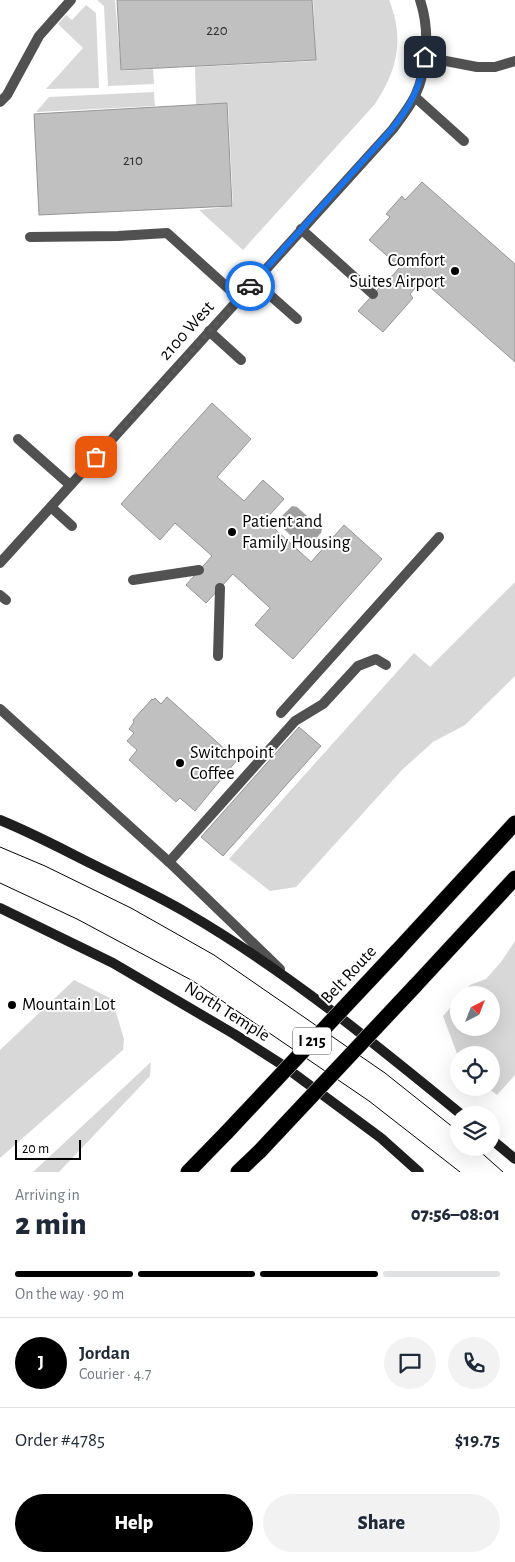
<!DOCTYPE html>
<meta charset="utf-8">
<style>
body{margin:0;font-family:"Alegreya Sans",sans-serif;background:#f2f2f3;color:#1f2937;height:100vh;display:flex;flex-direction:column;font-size:19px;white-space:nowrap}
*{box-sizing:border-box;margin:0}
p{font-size:16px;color:#747a83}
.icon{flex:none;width:28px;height:28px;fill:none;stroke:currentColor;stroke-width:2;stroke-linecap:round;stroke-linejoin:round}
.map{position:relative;height:1172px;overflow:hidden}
.panel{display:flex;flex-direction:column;background:#fff;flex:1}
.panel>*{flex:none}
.needle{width:32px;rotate:42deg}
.tools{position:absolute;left:450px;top:986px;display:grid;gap:10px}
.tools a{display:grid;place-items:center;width:50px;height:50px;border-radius:50%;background:#fff;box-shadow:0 5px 20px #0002;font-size:25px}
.scale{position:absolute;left:15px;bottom:12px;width:66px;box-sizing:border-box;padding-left:5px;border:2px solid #000;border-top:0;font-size:14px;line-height:18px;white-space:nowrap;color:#000;-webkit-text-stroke:4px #fff;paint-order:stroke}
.pin{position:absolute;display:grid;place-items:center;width:42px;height:42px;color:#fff;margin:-21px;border-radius:10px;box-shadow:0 2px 8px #0006}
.courier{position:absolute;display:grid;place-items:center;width:50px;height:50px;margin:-25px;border:4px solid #1a73e8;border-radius:50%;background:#fff;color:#222;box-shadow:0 1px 6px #0007}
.summary em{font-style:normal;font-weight:800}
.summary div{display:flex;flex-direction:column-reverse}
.summary{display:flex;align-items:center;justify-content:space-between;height:85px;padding:0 15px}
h1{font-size:32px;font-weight:800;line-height:38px}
.bar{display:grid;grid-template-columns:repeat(4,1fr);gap:8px 5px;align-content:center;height:60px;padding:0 15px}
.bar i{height:6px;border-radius:4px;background:#e0e1e3}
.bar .current{background:#000}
.bar p{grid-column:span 4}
.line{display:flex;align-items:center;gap:12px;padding:0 15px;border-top:1px solid #e0e1e3}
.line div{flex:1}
.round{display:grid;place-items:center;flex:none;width:52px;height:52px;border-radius:26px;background:#f2f2f3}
.action{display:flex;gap:10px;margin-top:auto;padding:10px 15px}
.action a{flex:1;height:58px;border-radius:30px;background:#000;color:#fff;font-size:20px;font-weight:800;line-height:58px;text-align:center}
.action a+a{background:#f2f2f3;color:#1f2937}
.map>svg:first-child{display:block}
.green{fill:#d8d8d8}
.water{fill:#9f9f9f}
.building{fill:#c0c0c0;stroke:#959595}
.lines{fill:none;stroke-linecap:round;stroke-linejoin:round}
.motorway-casing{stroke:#dbdbdb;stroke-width:16}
.service{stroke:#515151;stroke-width:10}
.minor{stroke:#515151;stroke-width:10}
.tertiary{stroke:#515151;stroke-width:10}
.secondary{stroke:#1e1e1e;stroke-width:10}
.motorway{stroke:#000;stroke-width:15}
.tram{stroke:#000;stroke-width:1}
.motorway-bridge-casing{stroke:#dbdbdb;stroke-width:16;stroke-linecap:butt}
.motorway-bridge{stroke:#000;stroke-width:15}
.done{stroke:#595959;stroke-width:5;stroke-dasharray:0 9}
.route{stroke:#1a73e8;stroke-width:6}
.poi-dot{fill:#000;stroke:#fff;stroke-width:2}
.labels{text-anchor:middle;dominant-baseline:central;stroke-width:4;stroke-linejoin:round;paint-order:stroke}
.number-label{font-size:15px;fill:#303030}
.shield{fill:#fff;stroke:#4c4c4c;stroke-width:1}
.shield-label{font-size:16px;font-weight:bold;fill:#000}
.poi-label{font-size:18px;fill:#000;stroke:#fff;text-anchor:start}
.street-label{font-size:18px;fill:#000;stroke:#fff}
</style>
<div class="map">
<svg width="515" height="1172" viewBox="0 0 515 1172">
<rect width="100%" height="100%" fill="#fff"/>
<path class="green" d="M97 0H115L121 71 153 69 154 84 108 86 104 6Z
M313 0H389C405 39 397 71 375 104L243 250 199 210 233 206 228 103 196 104 195 67 316 61Z
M86 5 96 13 99 88 46 89 83 48 58 24 66 15 72 20Z
M154 92 155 106 36 112 49 97Z
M515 582V676L465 725 433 742 402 770 296 887 270 891 229 859 414 653 430 667Z
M515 941V1075L497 1095 488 1088H491V1055H459V1059L443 1016 459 998V1028H491V995H461L470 985 486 979 501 962Z
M74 980 112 999 124 1039 123 1050 0 1158V1050Z
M151 1062 150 1076 59 1172H33Z"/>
<path class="water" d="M292 506 297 507 322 529 321 533 306 549 276 522Z"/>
<path class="building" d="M117 0H312L316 60 121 70Z
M227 103 232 206 39 215 34 114Z
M422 182 515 264V362L422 280 410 294 413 298 383 332 358 311 390 276 391 277 400 267 369 240 390 217 386 214 402 196 405 200Z
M212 403 251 439 217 477 244 501 263 480 284 499 265 520 311 562 344 525 382 559 293 659 255 625 270 608 233 574 206 603 186 585 212 556 175 523 160 540 121 504Z
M167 697 237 760 195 811 180 798 176 802 129 760 137 750 127 741 134 733 129 729 134 722 133 720 152 699 153 700 155 698 161 704Z
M299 727 321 746 223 856 201 837Z"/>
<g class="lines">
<defs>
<path id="motorway" d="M397 951 515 823
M415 986 515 878
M188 1172 227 1132
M238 1172 260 1151"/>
</defs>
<use href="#motorway" class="motorway-casing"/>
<path class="service" d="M425 57 477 67H495L515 61
M415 97 464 141
M0 102 7 95 39 36 71 0
M301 229 373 294
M30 237 118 236 167 233 239 298
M254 281 297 319
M209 331 241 360
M18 439 70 485
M51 507 72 526
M133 580 199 570
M0 595 6 600
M218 656 220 588
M281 713 439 537
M169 862 295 721 323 704 358 666 376 659 386 665"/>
<path class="minor" d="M0 563 393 129C401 118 409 108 415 96 428 68 430 30 420 0"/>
<path class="tertiary" d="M0 709 169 862 280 969"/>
<path class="secondary" d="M0 820C32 833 62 849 92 864 124 880 156 895 187 913 285 970 374 1043 462 1115
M0 908 113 963 234 1034 281 1064 381 1138 419 1172
M491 1139 515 1159"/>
<use href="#motorway" class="motorway"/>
<path class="tram" d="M0 847 45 866 131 908 214 955 385 1073 459 1132
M0 883 77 919 193 981 369 1101 460 1172
M476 1148 503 1172"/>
<defs>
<path id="motorway-bridge" d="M227 1132 397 951
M260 1151 415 986"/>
</defs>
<use href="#motorway-bridge" class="motorway-bridge-casing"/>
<use href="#motorway-bridge" class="motorway-bridge"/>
</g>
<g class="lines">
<path class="done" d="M96 457 250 286"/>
<path class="route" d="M250 286 392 129C411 105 420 88 425 57"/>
</g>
<g class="poi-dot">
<circle cx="455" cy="271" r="5"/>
<circle cx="232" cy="532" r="5"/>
<circle cx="180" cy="763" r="5"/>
<circle cx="12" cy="1005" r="5"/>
</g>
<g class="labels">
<g class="number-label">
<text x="217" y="30">220</text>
<text x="133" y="160">210</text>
</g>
<rect class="shield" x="293" y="1027.5" width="38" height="27" rx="4"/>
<g class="shield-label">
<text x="312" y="1041">I 215</text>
</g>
<g class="poi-label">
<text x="445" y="261" text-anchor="end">Comfort<tspan x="445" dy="21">Suites Airport</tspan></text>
<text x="242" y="522">Patient and<tspan x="242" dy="21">Family Housing</tspan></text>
<text x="190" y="753">Switchpoint<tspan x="190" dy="21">Coffee</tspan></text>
<text x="22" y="1005">Mountain Lot</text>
</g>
<g class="street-label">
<text transform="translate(187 331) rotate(-48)">2100 West</text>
<text transform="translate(349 975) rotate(-47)">Belt Route</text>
<text transform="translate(227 1012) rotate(32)">North Temple</text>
</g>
</g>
</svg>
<div class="tools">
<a><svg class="needle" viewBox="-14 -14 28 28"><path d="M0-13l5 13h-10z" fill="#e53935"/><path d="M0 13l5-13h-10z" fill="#747a83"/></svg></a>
<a><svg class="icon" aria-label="locate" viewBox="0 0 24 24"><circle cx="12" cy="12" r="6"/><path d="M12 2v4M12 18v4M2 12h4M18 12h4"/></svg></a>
<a><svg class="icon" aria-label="layers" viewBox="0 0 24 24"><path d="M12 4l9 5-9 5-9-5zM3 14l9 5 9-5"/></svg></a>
</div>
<div class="scale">20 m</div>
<div class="pin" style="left:96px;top:457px;background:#ea580c"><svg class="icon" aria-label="bag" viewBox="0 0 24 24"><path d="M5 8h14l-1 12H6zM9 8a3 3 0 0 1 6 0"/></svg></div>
<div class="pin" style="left:425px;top:57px;background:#1f2937"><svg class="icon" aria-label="home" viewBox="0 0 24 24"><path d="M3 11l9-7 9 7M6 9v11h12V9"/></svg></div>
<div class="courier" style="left:250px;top:286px"><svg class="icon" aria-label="car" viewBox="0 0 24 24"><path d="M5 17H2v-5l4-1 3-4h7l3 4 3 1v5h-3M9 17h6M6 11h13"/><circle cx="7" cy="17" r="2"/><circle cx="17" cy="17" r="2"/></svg></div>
</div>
<section class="panel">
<div class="summary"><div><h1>2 min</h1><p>Arriving in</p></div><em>07:56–08:01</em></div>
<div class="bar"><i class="current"></i><i class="current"></i><i class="current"></i><i></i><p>On the way · 90 m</p></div>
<div class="line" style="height:90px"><b class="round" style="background:#000;color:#fff">J</b><div><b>Jordan</b><p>Courier · 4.7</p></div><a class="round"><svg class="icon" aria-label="chat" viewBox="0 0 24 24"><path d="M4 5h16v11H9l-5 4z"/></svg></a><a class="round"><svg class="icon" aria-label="phone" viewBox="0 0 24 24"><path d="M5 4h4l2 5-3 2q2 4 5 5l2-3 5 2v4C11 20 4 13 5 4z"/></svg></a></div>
<div class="line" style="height:65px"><div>Order #4785</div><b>$19.75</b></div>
<div class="action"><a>Help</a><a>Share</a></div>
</section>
